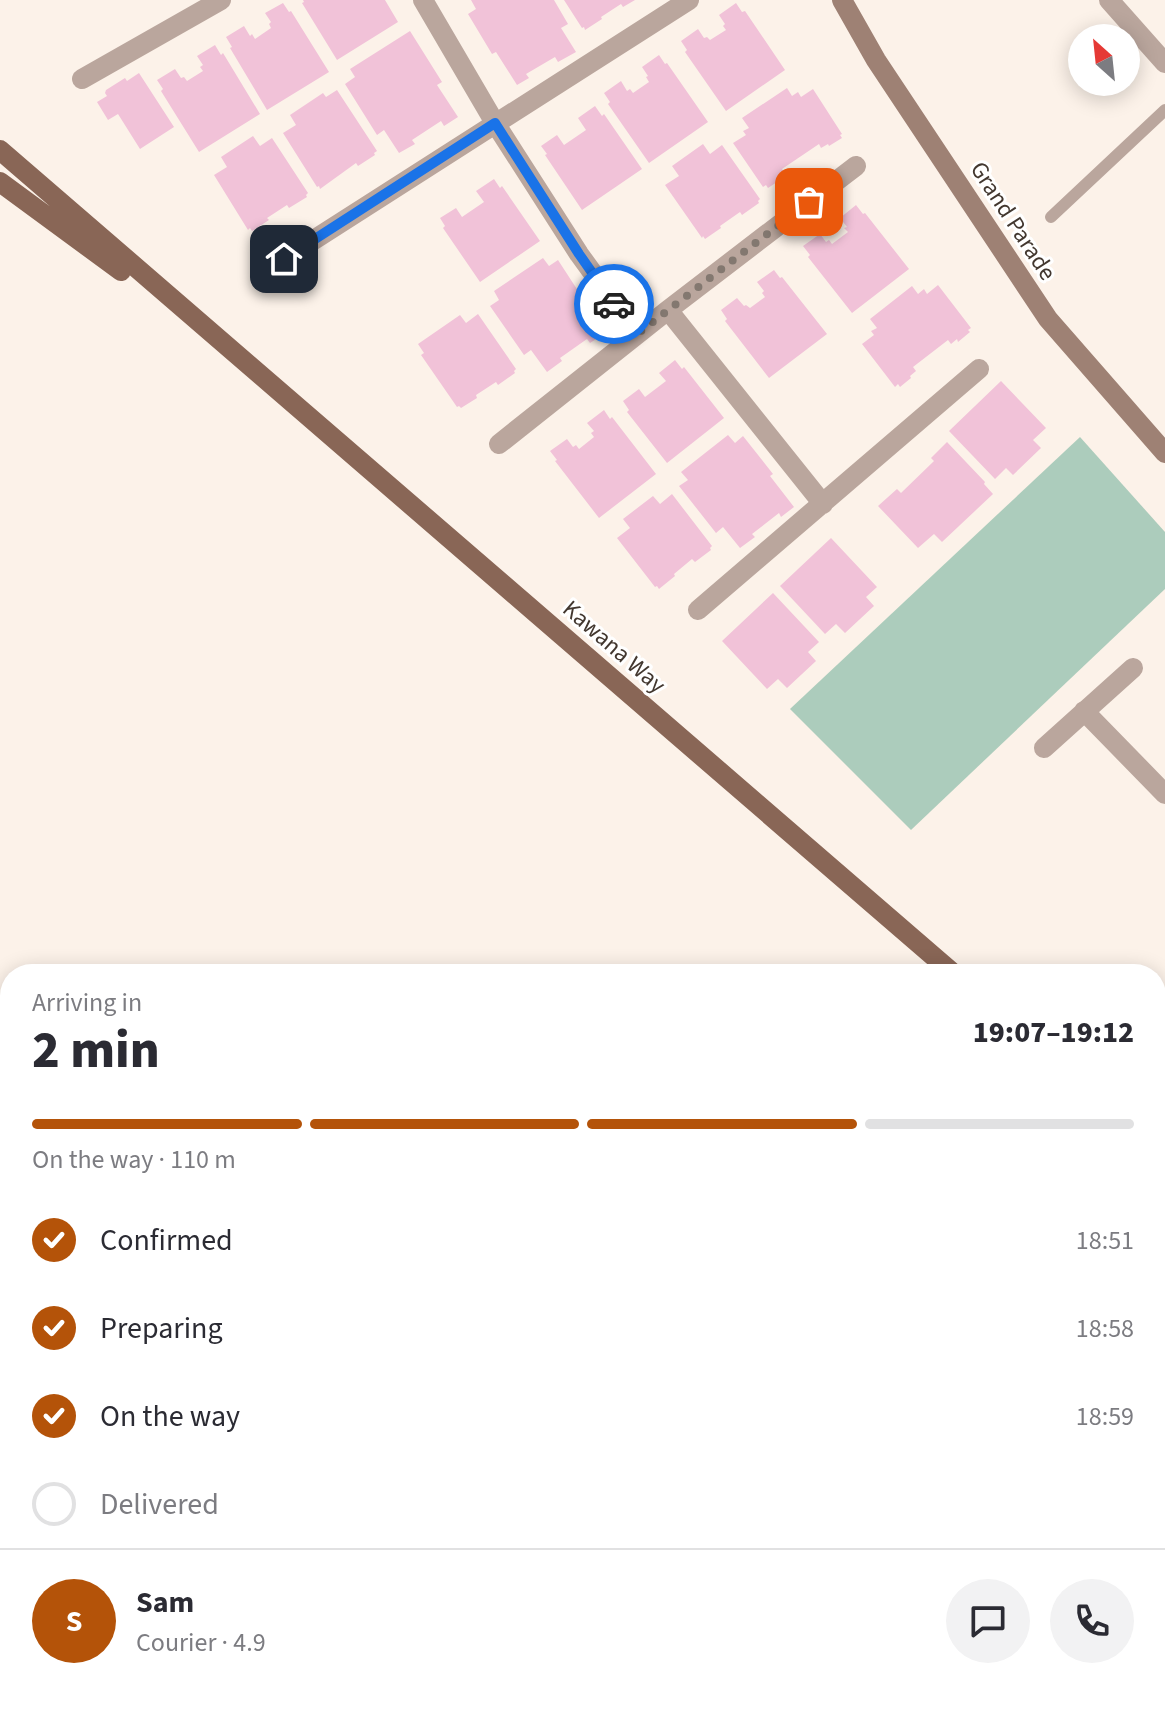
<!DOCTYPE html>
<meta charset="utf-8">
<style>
body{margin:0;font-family:"Source Sans 3",sans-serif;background:#f2f2f3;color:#2b2b33;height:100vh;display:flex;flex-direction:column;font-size:30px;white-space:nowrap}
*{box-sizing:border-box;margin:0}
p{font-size:26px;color:#7c7c81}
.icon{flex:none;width:44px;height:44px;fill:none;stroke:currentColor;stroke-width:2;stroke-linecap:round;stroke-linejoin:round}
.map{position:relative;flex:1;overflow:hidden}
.panel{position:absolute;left:0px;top:964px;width:1166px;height:746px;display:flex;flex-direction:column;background:#fff;border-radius:32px 32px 0 0;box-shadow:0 4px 20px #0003}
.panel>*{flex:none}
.needle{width:52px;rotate:333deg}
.tools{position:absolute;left:1068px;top:24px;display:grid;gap:16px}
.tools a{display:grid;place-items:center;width:72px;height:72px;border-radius:50%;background:#fff;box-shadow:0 4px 20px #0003;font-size:40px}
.pin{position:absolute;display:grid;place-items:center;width:68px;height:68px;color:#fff;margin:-34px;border-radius:16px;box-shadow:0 4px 12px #0006}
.courier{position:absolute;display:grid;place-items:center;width:80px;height:80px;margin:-40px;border:6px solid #1a73e8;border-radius:50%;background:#fff;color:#222;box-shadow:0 2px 10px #0007}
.head em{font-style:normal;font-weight:800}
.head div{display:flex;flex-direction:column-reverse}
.head{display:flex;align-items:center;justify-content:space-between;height:136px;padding:0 32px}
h1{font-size:52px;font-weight:800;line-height:60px}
.bar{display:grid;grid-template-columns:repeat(4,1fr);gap:12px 8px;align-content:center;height:96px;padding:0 32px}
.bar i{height:10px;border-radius:6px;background:#e1e1e2}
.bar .selected{background:#b45309}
.bar p{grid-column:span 4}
.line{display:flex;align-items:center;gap:20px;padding:0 32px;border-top:2px solid #e1e1e2}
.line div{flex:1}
.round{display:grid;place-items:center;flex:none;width:84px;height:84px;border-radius:42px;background:#f2f2f3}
ol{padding:0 32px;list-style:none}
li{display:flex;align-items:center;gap:24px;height:88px}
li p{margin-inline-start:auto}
li .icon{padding:8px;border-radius:50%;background:#b45309;color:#fff;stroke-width:4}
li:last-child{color:#7c7c81}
li i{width:44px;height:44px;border:4px solid #e1e1e2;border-radius:50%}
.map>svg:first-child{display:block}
.green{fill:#acccbc}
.water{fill:#a3d7ea}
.building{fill:#f1c2d8}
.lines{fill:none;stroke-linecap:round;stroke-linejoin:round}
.lane{stroke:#baa69d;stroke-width:12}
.street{stroke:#baa69d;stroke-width:20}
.secondary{stroke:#9e8174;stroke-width:20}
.primary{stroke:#896656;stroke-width:20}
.done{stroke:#837870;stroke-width:8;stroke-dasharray:0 14.4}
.route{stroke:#1a73e8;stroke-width:10}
.labels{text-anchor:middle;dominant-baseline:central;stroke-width:6;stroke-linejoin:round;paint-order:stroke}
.street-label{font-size:24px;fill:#42372f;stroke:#fff}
</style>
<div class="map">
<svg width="1165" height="1709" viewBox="0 0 1165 1709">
<rect width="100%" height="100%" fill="#fcf2e9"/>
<path class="green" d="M1080 437 1165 532V589L911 830 790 709Z"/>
<path class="water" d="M0 1314 10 1322V1560L0 1554Z
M318 1700H899L933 1709H337Z"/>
<path class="building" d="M303 0H385L398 22 337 60 302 3 304 2Z
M471 0H554L568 24 561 28 576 52 558 62 555 57 526 74 529 78 517 85 496 52 492 54 468 14 476 9Z
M564 0H635L623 7 621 4 601 17 602 19 585 30 584 27 582 28Z
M283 3 289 12 291 11 329 72 267 110 230 48 232 47 226 37 244 26 250 36 252 34 255 39 271 28 269 24 271 22 265 13Z
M736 3 742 12 745 11 785 70 726 111 685 52 687 50 681 41 698 29 704 38 707 37 710 40 726 30 723 26 725 24 719 15Z
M410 31 442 82 437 85 458 117 444 126 441 121 412 140 415 144 399 153 384 130 377 135 345 84 355 77 350 69Z
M215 45 221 55 223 53 260 114 199 152 161 91 163 89 157 80 175 69 181 78 184 77 187 81 203 71 200 67 203 65 197 56Z
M659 55 665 64 667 63 708 122 649 163 608 104 610 102 604 93 621 81 627 91 630 89 633 93 649 82 646 77 648 76 642 67Z
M139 73 174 127 140 149 118 114 108 120 97 102 107 96 105 93 106 90 125 78 127 81Z
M787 88 792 96 798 92 801 97 813 89 842 134 840 135 842 138 829 146 828 144 821 148 819 144 782 169 785 174 778 178 780 180 768 188 766 185 763 187 733 143 746 135 743 131 749 128 742 118Z
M337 90 377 151 374 153 375 155 358 166 356 163 320 189 319 186 317 187 283 133 296 125 290 115 323 93 326 97Z
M595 106 602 116 604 114 642 169 582 210 545 155 547 154 541 146 557 135 564 145 586 130 578 118Z
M253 136 260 146 272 138 308 193 306 195 307 197 289 208 287 205 267 218 269 220 252 231 250 228 248 230 214 175 227 167 221 157Z
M703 144 710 154 722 145 760 199 758 201 759 203 742 215 740 212 720 226 721 228 705 239 703 236 702 238 665 185 679 176 672 166Z
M494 179 500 188 502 186 540 241 480 282 443 228 445 226 440 218 456 208 462 217 484 202 476 191Z
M856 205 863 214 865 213 909 269 852 313 808 257 810 255 803 246 820 234 826 242 829 240 832 244 848 232 844 228 847 227 840 218Z
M543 258 549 266 558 260 584 300 581 302 604 334 590 343 587 339 560 358 562 361 547 372 531 350 524 355 490 306 499 300 494 291Z
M774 270 780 278 782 277 827 334 769 378 725 321 727 319 721 310 737 298 744 306 746 305 750 308 765 297 762 293 764 291 757 282Z
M938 285 971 328 968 330 970 332 958 342 957 339 951 344 948 340 913 367 916 371 910 376 911 378 900 387 898 384 895 387 862 344 874 335 871 331 877 328 870 319 912 286 918 294 924 289 927 294Z
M478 314 516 369 514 371 515 373 498 385 496 382 476 395 477 398 461 408 459 406 457 407 421 355 424 353 418 344 460 315 466 323Z
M675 360 682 369 684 367 724 418 667 463 627 412 629 410 623 401 639 389 645 397 666 381 659 373Z
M1001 381 1046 428 1033 440 1041 448 1013 475 1006 468 995 479 949 431Z
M604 410 610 419 612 417 656 474 599 518 555 461 557 460 550 451 567 439 573 447 576 445 579 449 594 437 591 433 594 431 587 423Z
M728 435 735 443 743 436 773 474 770 476 794 507 781 517 779 513 752 534 755 537 740 548 723 527 716 533 679 486 688 480 681 472Z
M947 442 985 482 984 484 993 494 942 542 934 534 918 548 878 506 897 489 901 493 934 461 931 458Z
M672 494 712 546 710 548 711 550 695 562 692 559 674 574 675 576 659 589 657 586 655 587 617 538 630 528 623 519 653 496 660 504Z
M831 538 877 587 866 597 874 606 845 633 836 624 825 634 780 586Z
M773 593 819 642 808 652 816 661 787 688 778 679 767 689 722 641Z"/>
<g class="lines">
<path class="lane" d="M1051 217 1165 110"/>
<path class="street" d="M423 0 495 123 579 254 637 334
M1109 0 1165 63
M82 79 221 0
M284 259 689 0
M668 310 823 504
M499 444 668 310 856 166
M698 610 979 369
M1084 711 1165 794
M1044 748 1133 668"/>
<path class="secondary" d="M842 0 876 60 1048 319 1165 453"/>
<path class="primary" d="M0 150 954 974
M0 182 121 271
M1156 1137 1165 1145
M1156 1168 1165 1176"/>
</g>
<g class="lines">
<path class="done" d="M614 304 637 334 809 202"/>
<path class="route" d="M284 259 495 123 579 254 614 304"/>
</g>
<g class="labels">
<g class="street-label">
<text transform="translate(1013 221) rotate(57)">Grand Parade</text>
<text transform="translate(614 647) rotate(41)">Kawana Way</text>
</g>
</g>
</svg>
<div class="tools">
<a><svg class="needle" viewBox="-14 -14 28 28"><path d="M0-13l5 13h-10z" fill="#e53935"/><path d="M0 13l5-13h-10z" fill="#7c7c81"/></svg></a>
</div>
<div class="pin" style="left:809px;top:202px;background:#ea580c"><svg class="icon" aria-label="bag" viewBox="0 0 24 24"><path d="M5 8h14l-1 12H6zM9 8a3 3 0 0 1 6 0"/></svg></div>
<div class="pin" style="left:284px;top:259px;background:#1f2937"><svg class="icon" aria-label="home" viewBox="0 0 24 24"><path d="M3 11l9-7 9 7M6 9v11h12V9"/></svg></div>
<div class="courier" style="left:614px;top:304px"><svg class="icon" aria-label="car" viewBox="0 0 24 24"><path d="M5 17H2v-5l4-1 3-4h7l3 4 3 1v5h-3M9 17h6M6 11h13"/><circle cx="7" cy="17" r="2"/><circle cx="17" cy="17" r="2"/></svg></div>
<section class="panel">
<div class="head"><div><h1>2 min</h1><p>Arriving in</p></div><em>19:07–19:12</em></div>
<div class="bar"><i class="selected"></i><i class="selected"></i><i class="selected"></i><i></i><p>On the way · 110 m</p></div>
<ol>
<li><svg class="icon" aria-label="check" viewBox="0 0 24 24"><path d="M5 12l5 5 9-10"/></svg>Confirmed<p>18:51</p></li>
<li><svg class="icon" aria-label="check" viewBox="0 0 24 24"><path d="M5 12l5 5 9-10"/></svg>Preparing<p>18:58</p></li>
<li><svg class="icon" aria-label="check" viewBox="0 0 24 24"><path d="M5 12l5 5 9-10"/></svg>On the way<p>18:59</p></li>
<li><i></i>Delivered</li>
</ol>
<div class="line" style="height:144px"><b class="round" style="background:#b45309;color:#fff">S</b><div><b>Sam</b><p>Courier · 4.9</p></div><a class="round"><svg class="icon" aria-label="chat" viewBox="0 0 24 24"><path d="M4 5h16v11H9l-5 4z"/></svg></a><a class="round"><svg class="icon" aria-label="phone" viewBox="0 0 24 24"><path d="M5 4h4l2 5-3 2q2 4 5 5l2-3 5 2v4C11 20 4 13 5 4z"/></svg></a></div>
</section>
</div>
